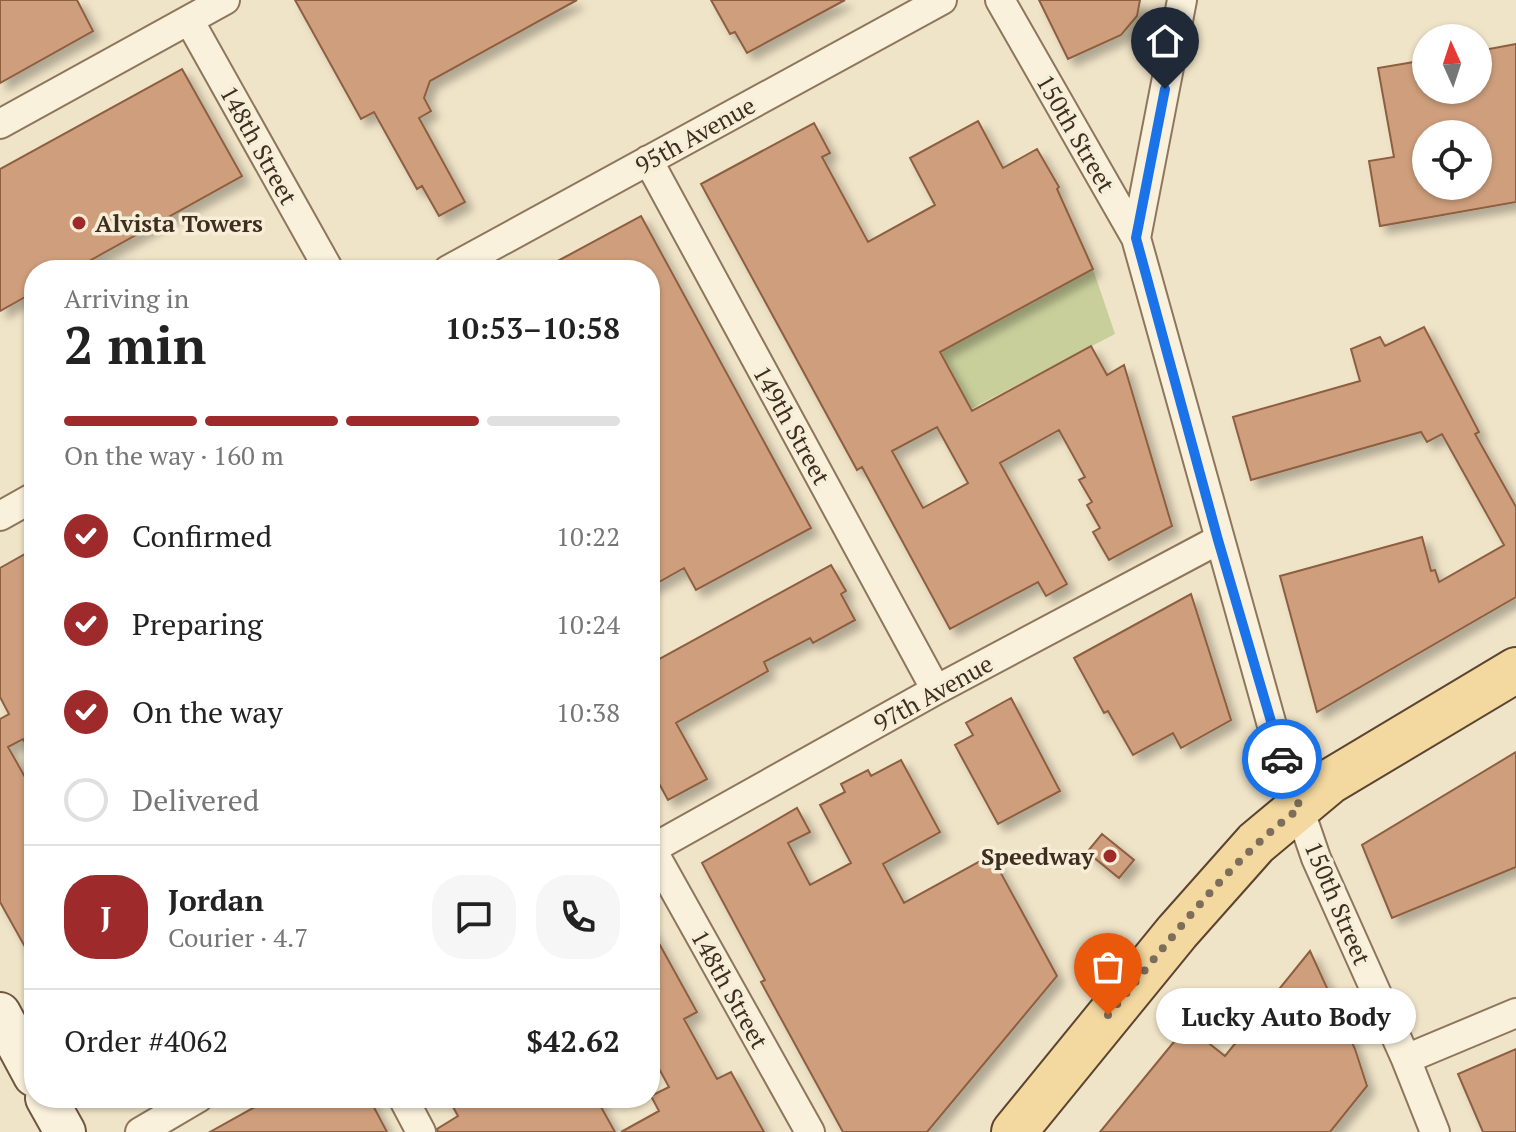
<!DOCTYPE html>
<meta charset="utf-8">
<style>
body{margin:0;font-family:"PT Serif",serif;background:#f6f6f6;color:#222;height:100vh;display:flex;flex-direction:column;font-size:30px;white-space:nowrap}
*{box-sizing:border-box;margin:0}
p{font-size:26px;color:#767676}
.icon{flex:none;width:44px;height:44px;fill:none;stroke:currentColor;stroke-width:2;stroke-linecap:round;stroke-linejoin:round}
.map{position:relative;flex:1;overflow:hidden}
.drawer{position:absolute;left:24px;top:260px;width:636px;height:848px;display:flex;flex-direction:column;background:#fff;border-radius:32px;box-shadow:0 2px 6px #0004}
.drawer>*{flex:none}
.needle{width:52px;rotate:357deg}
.buttons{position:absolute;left:1412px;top:24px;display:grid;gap:16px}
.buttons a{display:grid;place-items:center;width:80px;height:80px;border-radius:50%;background:#fff;box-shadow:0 2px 6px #0004;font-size:40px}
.pin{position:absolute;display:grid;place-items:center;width:68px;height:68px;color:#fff;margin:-82px -34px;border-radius:50% 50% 50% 0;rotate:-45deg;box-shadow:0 0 8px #0007}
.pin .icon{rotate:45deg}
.courier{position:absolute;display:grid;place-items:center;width:80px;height:80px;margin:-40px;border:6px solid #1a73e8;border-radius:50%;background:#fff;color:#222;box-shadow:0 2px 10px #0007}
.bubble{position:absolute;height:56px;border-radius:28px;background:#fff;box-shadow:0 2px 6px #0004;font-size:26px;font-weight:700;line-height:56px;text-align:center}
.overview em{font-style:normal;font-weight:700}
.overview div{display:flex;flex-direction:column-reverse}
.overview{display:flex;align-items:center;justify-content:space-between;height:136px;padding:0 40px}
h1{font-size:52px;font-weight:700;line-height:60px}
.bar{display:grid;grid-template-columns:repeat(4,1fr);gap:12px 8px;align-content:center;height:96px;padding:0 40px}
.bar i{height:10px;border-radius:6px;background:#e0e0e0}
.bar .current{background:#9e2a2b}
.bar p{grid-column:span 4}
.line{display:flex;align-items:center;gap:20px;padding:0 40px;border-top:2px solid #e0e0e0}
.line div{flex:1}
.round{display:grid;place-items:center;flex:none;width:84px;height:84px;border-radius:32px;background:#f6f6f6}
ol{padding:0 40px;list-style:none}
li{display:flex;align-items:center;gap:24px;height:88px}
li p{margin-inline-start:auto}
li .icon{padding:8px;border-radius:50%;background:#9e2a2b;color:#fff;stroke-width:4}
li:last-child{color:#767676}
li i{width:44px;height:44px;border:4px solid #e0e0e0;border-radius:50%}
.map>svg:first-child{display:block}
.green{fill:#c9cf9b}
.building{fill:#cf9f7d;stroke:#8d5f41;stroke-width:2;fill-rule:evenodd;filter:url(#shadow)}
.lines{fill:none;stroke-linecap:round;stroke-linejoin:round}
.minor-casing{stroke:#8d765c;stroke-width:32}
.secondary-casing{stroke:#6f573f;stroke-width:44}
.primary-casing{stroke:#5b4430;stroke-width:48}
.minor{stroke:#faf1dc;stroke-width:28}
.secondary{stroke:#faf1dc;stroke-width:40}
.primary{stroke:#f3d9a0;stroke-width:44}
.done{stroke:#7c6e5b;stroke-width:8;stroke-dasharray:0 14.4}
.route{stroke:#1a73e8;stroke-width:10}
.poi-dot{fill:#9e2a2b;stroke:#f7eed8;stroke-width:3}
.labels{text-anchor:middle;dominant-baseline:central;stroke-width:7;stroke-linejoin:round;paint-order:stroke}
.street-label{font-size:24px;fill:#3d2e20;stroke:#f7eed8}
.poi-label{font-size:24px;font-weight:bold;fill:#3d2e20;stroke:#f7eed8;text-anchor:start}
</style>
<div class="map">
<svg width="1516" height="1132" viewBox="0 0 1516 1132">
<defs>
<filter id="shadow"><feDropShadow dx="7" dy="7" stdDeviation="4" flood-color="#0004"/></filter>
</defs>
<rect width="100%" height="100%" fill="#f0e4c8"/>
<path class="green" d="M1093 269 1115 334 971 409 940 352Z"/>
<path class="building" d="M0 0H77L93 31 0 83Z
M295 0H577L430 81 424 98 431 111 419 118 465 202 439 216 422 186 417 189 374 112 361 119Z
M711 0H845L747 53 735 32 730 34Z
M1039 0H1140L1137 16 1121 35 1068 59Z
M1516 44V202L1380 226 1369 161 1394 157 1378 68 1426 60V90H1478V51ZM1426 134H1478V186H1426Z
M182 69 242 176 73 270H34V292L0 311V169Z
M978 121 1003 168 1037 149 1059 187 1057 189 1093 269 940 352 972 411 1091 346 1107 375 1124 365 1172 526 1109 560 1093 532 1100 528 1087 505 1092 502 1079 480 1085 477 1059 430 1000 463 1067 584 1046 596 1038 582 950 629 862 467 857 470 701 184 814 123 830 153 822 157 868 242 935 205 910 158ZM937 427 968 483 923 508 892 451Z
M641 216 811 528 696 590 684 568 650 587V270H541Z
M1424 327 1479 432 1475 434 1516 507V597L1317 712 1280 576 1422 537 1431 571 1435 570 1439 582 1504 545 1442 434 1427 442 1421 432 1251 480 1233 417 1360 381 1351 349 1380 337 1385 346Z
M34 549V760L23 739 8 747 34 793V963L0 902V719L9 714 0 697V568Z
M831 565 846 591 841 594 855 620 813 643 810 638 764 662 768 671 676 723 707 779 668 800 650 767V664Z
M1191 594 1231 720 1181 748 1173 733 1133 755 1108 711 1104 713 1074 658Z
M1011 698 1060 791 998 824 955 745 973 735 966 723Z
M1516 752V867L1392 918 1362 845Z
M901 760 940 832 883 864 904 903 991 855 1057 976 927 1132H843L761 982 765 980 702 863 797 808 810 832 788 843 810 885 851 863 820 805 845 792 841 784 868 770 871 776Z
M1102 834 1134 860 1119 878 1087 852Z
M650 927 697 1012 684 1019 717 1079 731 1072 764 1132H621L659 1111 651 1096 669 1087 650 1052Z
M1310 951 1355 1049 1367 1086 1330 1132H1100L1187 1026 1225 1056Z
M1516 1049V1132H1483L1458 1074Z
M271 1098H369L387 1132H210Z
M448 1098H596L615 1132H438L437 1129 458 1116Z"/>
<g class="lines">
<defs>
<path id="minor" d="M1000 0 1136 238 1278 747 1316 858 1406 1059 1435 1132
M189 20 329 270
M0 124 225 0
M648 160 936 690
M1136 238 1182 0
M448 270 942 0
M0 516 34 497
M650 846 810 1132
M650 850 936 690 1218 540
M1406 1059 1516 1013
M403 1098 421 1132
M140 1132 198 1098"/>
<path id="secondary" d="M0 1013 34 1076
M46 1098 65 1132"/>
<path id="primary" d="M1014 1132 1177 932 1256 843 1329 782 1516 670"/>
</defs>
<use href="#minor" class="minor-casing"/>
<use href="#secondary" class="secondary-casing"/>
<use href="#primary" class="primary-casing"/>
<use href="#minor" class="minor"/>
<use href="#secondary" class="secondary"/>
<use href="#primary" class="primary"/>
</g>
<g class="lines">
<path class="done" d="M1108 1015C1167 945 1226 863 1300 808L1282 759"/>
<path class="route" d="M1165 89 1136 238 1218 540 1282 759"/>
</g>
<g class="poi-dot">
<circle cx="79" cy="223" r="8"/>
<circle cx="1110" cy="856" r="8"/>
</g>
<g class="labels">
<g class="street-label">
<text transform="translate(1076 133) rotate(60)">150th Street</text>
<text transform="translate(695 135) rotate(-29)">95th Avenue</text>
<text transform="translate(259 145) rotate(61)">148th Street</text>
<text transform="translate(792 425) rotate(61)">149th Street</text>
<text transform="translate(933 693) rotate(-29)">97th Avenue</text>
<text transform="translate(1338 903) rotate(67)">150th Street</text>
<text transform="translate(730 989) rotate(61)">148th Street</text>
</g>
<g class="poi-label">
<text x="95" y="223">Alvista Towers</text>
<text x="1094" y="856" text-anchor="end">Speedway</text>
</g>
</g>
</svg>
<div class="buttons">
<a><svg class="needle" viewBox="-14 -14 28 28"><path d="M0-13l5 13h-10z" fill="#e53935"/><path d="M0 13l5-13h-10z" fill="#767676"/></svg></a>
<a><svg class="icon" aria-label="locate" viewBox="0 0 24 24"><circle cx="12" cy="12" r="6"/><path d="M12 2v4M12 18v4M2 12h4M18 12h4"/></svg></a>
</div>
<div class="pin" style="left:1108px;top:1015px;background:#ea580c"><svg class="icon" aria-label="bag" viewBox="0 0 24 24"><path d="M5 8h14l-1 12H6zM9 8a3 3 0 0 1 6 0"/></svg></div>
<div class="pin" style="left:1165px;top:89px;background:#1f2937"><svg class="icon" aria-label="home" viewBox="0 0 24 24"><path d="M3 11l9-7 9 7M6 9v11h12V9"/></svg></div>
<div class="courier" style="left:1282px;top:759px"><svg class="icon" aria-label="car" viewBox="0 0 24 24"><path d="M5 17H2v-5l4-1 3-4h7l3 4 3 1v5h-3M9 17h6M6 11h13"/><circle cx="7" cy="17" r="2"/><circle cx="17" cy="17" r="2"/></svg></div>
<div class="bubble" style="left:1156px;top:988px;width:260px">Lucky Auto Body</div>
<section class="drawer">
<div class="overview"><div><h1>2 min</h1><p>Arriving in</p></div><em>10:53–10:58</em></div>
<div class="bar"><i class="current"></i><i class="current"></i><i class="current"></i><i></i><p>On the way · 160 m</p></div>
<ol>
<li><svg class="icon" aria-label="check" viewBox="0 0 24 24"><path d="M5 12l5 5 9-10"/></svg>Confirmed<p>10:22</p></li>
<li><svg class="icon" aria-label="check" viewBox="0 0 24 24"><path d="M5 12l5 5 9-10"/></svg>Preparing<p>10:24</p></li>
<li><svg class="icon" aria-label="check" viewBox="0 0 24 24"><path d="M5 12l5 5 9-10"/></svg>On the way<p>10:38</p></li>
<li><i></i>Delivered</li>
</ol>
<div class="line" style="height:144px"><b class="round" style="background:#9e2a2b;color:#fff">J</b><div><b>Jordan</b><p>Courier · 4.7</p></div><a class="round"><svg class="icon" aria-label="chat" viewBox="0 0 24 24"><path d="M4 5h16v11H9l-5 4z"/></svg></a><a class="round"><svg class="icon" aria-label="phone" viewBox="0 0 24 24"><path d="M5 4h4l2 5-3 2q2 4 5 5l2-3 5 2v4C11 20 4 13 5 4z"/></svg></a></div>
<div class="line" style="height:104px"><div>Order #4062</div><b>$42.62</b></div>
</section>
</div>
